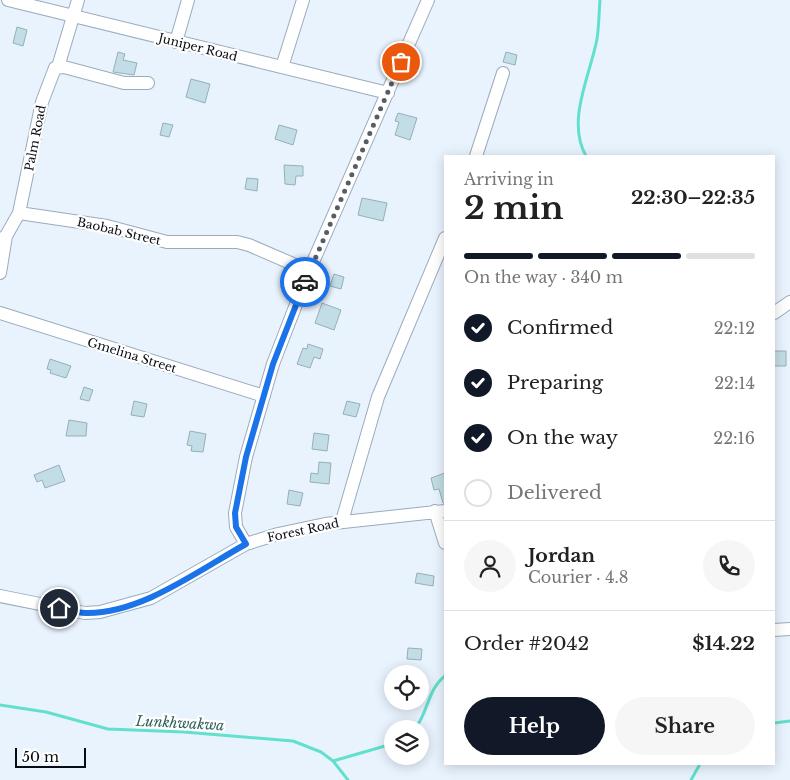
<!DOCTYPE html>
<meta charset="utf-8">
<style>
body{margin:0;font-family:"Libre Baskerville",serif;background:#f6f6f6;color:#222;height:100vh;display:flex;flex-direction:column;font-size:19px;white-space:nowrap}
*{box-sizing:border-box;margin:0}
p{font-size:16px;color:#767676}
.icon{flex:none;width:28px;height:28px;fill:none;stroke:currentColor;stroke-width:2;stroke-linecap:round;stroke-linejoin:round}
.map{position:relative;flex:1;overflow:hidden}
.sheet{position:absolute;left:444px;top:155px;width:331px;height:610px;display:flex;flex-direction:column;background:#fff;border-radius:0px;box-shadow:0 2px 12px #0003}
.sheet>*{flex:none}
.controls{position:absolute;left:384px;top:665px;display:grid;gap:10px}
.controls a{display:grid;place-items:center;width:45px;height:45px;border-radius:50%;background:#fff;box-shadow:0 2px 12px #0003;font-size:25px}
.scale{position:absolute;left:15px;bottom:12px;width:71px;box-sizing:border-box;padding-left:5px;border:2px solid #070c12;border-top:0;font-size:14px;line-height:18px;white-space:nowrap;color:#070c12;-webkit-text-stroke:4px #fff;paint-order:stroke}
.pin{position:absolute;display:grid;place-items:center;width:42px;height:42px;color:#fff;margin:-21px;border:2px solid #fff;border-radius:50%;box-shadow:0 1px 5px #0007}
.courier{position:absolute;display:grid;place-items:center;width:50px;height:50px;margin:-25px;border:4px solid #1a73e8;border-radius:50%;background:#fff;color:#222;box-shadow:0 1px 6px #0007}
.headline em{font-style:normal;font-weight:700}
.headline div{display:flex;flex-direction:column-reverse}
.headline{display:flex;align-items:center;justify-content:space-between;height:85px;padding:0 20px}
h1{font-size:32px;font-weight:700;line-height:38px}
.bar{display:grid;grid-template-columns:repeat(4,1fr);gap:8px 5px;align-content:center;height:60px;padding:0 20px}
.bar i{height:6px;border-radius:4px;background:#e0e0e0}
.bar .on{background:#111827}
.bar p{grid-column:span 4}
.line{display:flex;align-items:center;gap:12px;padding:0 20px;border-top:1px solid #e0e0e0}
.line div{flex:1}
.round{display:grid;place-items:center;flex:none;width:52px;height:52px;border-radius:26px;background:#f6f6f6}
ol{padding:0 20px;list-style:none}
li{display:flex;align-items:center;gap:15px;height:55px}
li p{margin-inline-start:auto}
li .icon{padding:5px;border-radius:50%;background:#111827;color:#fff;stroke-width:4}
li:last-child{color:#767676}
li i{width:28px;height:28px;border:2px solid #e0e0e0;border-radius:50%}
.action{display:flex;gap:10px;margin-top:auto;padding:10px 20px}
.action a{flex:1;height:58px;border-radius:30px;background:#111827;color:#fff;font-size:20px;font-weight:700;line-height:58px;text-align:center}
.action a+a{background:#f6f6f6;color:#222}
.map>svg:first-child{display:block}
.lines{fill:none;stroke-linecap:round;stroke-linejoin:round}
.stream{stroke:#62e0cd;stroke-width:3}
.building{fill:#c2dde5;stroke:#96b0b7}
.minor-casing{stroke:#9babbc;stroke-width:14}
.minor{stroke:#fff;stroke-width:12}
.done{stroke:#565d65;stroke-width:5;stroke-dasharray:0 9}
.route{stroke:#1a73e8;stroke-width:6}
.labels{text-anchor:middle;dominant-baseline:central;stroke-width:4.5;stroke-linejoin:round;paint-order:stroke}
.street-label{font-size:12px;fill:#070c12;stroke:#fff}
.water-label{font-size:14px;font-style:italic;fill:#2d625a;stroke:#fff}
</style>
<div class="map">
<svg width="790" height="780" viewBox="0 0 790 780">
<rect width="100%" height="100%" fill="#e9f3fe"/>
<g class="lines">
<path class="stream" d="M586 156C566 121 590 76 597 39 599 26 599 13 600 0
M0 705 46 712 108 729 184 732 293 741 321 752 333 761 348 780
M774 723 790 721
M415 729C429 711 427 690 445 676
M333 761 392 744
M691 780 700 764"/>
</g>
<path class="building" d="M17 27 27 30 23 46 13 43Z
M118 52 125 54 123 60 137 63 134 75 113 72Z
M506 52 517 55 515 65 503 62Z
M191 79 210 84 205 103 186 97Z
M398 113 417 118 410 140 395 135 399 122 395 121Z
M163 123 173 125 169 137 160 135Z
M279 125 297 130 293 145 275 139Z
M284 165 303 166V176H296L295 185 285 184Z
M247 178 258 179 257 191 245 189Z
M362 198 387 203 383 221 358 215Z
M334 274 344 277 341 289 330 286Z
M322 303 341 310 334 330 315 323Z
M308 344 323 349 320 359 314 357 310 368 297 364 303 348 307 349Z
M774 351H786V366H774Z
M50 359 71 366 66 378 50 373 51 370 47 369Z
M84 387 93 390 89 401 80 399Z
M134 401 147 404 144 417 131 415Z
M347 401 360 404 356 417 343 414Z
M69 420 87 423 86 436H66Z
M190 431 206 434 203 452 191 451 192 446 187 445Z
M314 433 329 435 327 451 312 449Z
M319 462 331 463 329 484 310 482 311 473 318 474Z
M59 465 65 481 45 488 42 480 37 482 34 475Z
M445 473V503H443L439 489 434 490 431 478Z
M289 490 303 493 300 506 287 504Z
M417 573 434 576 433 586 415 583Z
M408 648 422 649 421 660 407 659Z"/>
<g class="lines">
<defs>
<path id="minor" d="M8 0 388 93
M176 42 188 0
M58 67 78 0
M282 67 303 0
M476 156 503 73
M19 213 42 102 55 68 64 67 124 83H148
M0 240 6 236 19 213 107 226 167 242H237L249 245 309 271
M0 273 6 236
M0 313 264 396
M774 313 790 302
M435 511 445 543
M342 521 378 397 445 238
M246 544 236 527 235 513 246 457 273 364 309 271 428 0
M0 596 85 613 100 612 151 598 246 544 278 534 325 524 445 511
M774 630 790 629"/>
</defs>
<use href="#minor" class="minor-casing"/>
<use href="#minor" class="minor"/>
</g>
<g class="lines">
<path class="done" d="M305 282 401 62"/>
<path class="route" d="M59 608C68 610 77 613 86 613 141 614 199 570 246 544L236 527 235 513 246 457 273 364 305 282"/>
</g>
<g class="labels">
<g class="street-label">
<text transform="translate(198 47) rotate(14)">Juniper Road</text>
<text transform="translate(35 138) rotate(-79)">Palm Road</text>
<text transform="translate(119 231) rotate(13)">Baobab Street</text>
<text transform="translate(132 355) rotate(17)">Gmelina Street</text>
<text transform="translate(303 530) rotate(-12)">Forest Road</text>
</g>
<g class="water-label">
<text transform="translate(180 723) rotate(3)">Lunkhwakwa</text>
</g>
</g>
</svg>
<div class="controls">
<a><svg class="icon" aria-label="locate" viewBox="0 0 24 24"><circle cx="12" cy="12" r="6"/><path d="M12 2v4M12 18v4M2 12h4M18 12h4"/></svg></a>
<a><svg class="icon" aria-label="layers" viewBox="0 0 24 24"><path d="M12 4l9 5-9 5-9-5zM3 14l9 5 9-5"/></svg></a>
</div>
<div class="scale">50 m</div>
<div class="pin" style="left:401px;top:62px;background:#ea580c"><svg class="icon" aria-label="bag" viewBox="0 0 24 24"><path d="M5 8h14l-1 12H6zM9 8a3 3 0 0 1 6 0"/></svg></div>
<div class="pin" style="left:59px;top:608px;background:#1f2937"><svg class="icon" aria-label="home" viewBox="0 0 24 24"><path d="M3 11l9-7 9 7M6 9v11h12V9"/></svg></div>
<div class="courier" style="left:305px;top:282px"><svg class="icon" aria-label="car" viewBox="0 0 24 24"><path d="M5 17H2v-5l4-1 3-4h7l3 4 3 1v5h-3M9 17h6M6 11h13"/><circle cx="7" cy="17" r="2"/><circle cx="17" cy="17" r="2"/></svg></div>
<section class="sheet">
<div class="headline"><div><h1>2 min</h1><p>Arriving in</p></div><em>22:30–22:35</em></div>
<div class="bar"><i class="on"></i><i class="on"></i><i class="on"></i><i></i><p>On the way · 340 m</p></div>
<ol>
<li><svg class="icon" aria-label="check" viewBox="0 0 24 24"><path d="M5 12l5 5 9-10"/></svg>Confirmed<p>22:12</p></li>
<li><svg class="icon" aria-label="check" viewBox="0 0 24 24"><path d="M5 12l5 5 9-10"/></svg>Preparing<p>22:14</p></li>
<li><svg class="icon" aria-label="check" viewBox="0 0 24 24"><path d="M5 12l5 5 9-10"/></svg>On the way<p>22:16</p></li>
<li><i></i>Delivered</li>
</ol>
<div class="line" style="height:90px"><a class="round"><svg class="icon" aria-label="person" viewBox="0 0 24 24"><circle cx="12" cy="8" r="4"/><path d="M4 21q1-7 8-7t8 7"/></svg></a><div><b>Jordan</b><p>Courier · 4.8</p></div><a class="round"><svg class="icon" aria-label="phone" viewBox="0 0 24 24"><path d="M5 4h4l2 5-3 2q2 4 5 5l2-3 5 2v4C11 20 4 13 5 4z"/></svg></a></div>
<div class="line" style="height:65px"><div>Order #2042</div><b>$14.22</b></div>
<div class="action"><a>Help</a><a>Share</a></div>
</section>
</div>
